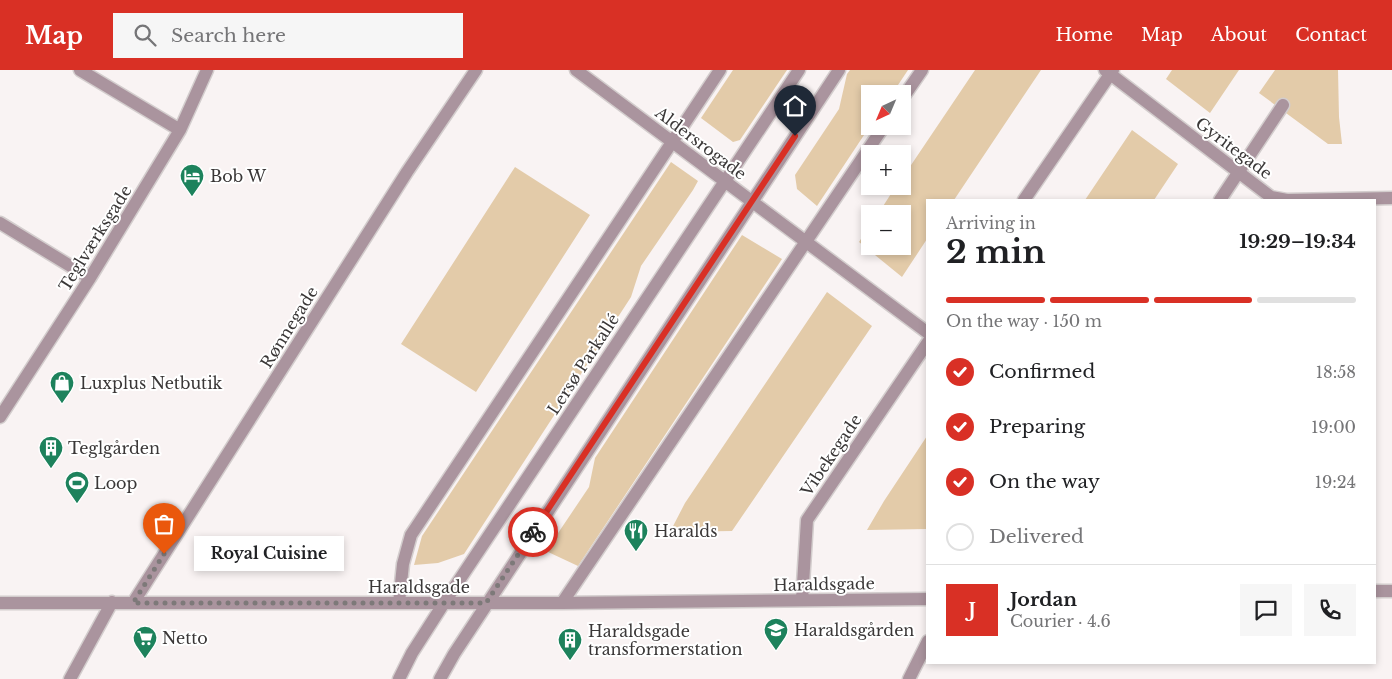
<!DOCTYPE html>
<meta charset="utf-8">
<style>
body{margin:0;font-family:"Libre Baskerville",serif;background:#f6f6f6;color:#202124;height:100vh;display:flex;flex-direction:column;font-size:19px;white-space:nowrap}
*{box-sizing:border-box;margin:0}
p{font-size:16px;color:#757577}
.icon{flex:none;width:28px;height:28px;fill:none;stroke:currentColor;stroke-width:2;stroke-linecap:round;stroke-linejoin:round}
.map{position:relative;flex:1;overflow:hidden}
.side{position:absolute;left:926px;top:129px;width:450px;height:465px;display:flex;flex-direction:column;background:#fff;border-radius:0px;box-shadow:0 2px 8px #0003}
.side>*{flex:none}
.needle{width:32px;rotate:224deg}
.fabs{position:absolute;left:861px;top:15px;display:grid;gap:10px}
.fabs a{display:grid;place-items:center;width:50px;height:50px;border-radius:0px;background:#fff;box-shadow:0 2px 8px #0003;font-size:25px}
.pin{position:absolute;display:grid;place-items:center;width:42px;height:42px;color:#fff;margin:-51px -21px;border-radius:50% 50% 50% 0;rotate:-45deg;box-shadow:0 0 5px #0007}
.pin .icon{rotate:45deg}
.courier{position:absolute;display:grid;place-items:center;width:50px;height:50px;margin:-25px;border:4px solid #d93025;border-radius:50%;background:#fff;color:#222;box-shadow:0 1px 6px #0007}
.bubble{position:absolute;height:35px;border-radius:0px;background:#fff;box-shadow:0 2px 8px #0003;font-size:16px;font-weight:700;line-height:35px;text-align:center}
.overview em{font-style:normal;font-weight:700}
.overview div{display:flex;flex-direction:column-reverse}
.overview{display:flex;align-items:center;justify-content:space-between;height:85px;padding:0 20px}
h1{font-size:32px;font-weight:700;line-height:38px}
.bar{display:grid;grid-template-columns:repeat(4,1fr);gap:8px 5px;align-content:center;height:60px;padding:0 20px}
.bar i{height:6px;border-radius:4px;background:#e0e0e0}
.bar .active{background:#d93025}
.bar p{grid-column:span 4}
.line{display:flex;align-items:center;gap:12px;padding:0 20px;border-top:1px solid #e0e0e0}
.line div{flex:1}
.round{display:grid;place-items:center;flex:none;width:52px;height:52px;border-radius:0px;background:#f6f6f6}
ol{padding:0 20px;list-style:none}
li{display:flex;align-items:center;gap:15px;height:55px}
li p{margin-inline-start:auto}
li .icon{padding:5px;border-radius:50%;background:#d93025;color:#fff;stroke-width:4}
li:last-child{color:#757577}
li i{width:28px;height:28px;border:2px solid #e0e0e0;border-radius:50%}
header{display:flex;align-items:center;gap:30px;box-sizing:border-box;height:70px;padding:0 25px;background:#d93025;color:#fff}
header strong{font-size:24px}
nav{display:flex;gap:28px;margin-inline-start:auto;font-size:18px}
.search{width:350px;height:45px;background:#f6f6f6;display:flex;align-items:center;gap:12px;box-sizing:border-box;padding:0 18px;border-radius:0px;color:#757577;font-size:19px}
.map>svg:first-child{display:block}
.green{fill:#e3cba9}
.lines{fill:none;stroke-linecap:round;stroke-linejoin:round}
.minor-casing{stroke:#d3cdcd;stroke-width:15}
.minor{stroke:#aa949e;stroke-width:12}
.done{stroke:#7d7979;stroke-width:5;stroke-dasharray:0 9}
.route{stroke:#d93025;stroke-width:6}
.labels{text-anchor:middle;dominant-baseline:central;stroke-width:4;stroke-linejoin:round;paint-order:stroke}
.street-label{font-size:16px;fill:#3a3737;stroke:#fff}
.poi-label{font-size:16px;fill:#3a3737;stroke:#fff;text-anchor:start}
</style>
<header>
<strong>Map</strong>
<div class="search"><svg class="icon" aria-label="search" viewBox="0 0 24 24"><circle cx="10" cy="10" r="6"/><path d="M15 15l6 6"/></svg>Search here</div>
<nav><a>Home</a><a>Map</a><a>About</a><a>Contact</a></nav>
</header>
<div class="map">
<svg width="1392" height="609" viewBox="0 0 1392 609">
<rect width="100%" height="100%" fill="#f9f3f3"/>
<path class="green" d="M733 0H787L740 70 733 72 701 48Z
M850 0H908L892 24H870V56L817 136 797 119 795 105 839 39 847 4Z
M975 0H1041L954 130H928L927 169 902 207 859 172 870 155V176H902V144H878L896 116H902L903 107Z
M1172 0H1239L1210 43 1166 9Z
M1275 0H1338L1339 47 1342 74H1328L1259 23Z
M1132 60 1178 94 1154 130H1085Z
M671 92 698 111 693 120 641 196 631 227 464 484 438 493 414 495 422 466Z
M515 97 590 145 476 322 401 274Z
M742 165 782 189 578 496 546 481 589 417 595 388Z
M827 222 872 256 732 461 670 462 685 433Z
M927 366V459L867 460 884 431Z"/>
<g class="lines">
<defs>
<path id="minor" d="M80 0 180 60
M576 0 928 263
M1105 0 1271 127 1287 130 1392 128
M902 29 922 0
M1024 130 1113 0
M1220 130 1283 35
M0 153 90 208
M0 347 90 208 180 60 207 0
M1375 521H1392
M802 530 807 450 928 272
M0 533H562L928 529
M133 533 407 102 476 0
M399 533 403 494 411 465 720 0
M562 533 884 56
M70 609 112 532
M399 609 412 583 444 533 799 0
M440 609 454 584 839 0
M909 609 928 571"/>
</defs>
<use href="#minor" class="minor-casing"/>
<use href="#minor" class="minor"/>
</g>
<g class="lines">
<path class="done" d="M164 484 133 533H486L533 462"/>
<path class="route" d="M533 462 795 66"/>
</g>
<defs>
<symbol id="hotel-pin" viewBox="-11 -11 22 30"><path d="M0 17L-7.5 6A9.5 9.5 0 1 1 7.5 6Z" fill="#1d825c" stroke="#fff"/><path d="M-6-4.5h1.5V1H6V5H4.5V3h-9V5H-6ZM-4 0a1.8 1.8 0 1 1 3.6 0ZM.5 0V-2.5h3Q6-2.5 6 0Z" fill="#fff"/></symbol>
<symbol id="shop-pin" viewBox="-11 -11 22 30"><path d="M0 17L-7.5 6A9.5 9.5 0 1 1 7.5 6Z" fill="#1d825c" stroke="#fff"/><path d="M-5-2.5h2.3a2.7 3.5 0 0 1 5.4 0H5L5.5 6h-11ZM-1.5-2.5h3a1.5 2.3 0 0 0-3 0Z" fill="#fff"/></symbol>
<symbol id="building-pin" viewBox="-11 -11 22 30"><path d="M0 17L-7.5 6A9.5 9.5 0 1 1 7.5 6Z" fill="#1d825c" stroke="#fff"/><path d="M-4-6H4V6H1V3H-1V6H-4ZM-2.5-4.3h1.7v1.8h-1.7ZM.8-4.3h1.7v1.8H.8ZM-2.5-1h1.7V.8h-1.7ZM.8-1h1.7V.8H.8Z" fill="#fff"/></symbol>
<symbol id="stadium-pin" viewBox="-11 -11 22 30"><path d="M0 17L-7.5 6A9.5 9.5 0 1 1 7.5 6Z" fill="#1d825c" stroke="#fff"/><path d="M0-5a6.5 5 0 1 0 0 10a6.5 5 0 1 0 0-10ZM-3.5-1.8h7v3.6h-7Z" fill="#fff"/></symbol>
<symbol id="restaurant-pin" viewBox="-11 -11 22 30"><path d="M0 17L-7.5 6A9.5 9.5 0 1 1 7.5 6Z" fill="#1d825c" stroke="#fff"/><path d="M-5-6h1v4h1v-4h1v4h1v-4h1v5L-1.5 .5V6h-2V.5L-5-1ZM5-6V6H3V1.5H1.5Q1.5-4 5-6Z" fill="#fff"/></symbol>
<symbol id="school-pin" viewBox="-11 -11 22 30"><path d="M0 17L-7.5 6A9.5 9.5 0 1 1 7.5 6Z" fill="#1d825c" stroke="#fff"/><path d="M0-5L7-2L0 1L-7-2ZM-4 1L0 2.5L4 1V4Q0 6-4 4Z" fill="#fff"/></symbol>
<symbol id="supermarket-pin" viewBox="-11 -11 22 30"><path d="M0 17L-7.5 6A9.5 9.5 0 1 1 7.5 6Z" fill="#1d825c" stroke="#fff"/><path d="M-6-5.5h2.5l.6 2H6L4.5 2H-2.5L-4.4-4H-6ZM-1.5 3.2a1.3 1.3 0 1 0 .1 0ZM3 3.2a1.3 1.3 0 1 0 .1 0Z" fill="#fff"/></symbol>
</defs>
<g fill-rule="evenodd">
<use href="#hotel-pin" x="178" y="92" width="28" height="38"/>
<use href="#shop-pin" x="48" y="299" width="28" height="38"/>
<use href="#building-pin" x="37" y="364" width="28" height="38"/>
<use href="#stadium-pin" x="63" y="399" width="28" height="38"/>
<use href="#restaurant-pin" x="622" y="447" width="28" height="38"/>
<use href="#school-pin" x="762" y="546" width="28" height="38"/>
<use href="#supermarket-pin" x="131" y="554" width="28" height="38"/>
<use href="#building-pin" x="556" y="556" width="28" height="38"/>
</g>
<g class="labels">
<g class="street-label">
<text transform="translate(701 73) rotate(37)">Aldersrogade</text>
<text transform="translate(1234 78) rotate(37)">Gyritegade</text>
<text transform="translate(95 168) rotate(-58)">Teglværksgade</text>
<text transform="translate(289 257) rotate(-58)">Rønnegade</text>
<text transform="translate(583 294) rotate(-57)">Lersø Parkallé</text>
<text transform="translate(831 385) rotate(-56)">Vibekegade</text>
<text transform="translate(824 514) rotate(-1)">Haraldsgade</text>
<text x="419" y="517">Haraldsgade</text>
</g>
<g class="poi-label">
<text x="210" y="106">Bob W</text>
<text x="80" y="313">Luxplus Netbutik</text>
<text x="68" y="378">Teglgården</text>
<text x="94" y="413">Loop</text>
<text x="654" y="461">Haralds</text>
<text x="794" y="560">Haraldsgården</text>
<text x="588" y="561">Haraldsgade<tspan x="588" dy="18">transformerstation</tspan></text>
<text x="162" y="568">Netto</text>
</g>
</g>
</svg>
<div class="fabs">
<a><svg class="needle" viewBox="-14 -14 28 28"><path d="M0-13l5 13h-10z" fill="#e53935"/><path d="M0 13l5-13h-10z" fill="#757577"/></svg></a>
<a>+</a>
<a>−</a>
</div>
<div class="pin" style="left:164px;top:484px;background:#ea580c"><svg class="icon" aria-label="bag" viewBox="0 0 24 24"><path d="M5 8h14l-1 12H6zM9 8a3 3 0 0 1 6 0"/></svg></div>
<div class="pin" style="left:795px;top:66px;background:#1f2937"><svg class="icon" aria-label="home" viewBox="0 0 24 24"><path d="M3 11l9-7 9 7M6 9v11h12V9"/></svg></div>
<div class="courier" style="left:533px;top:462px"><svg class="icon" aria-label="bike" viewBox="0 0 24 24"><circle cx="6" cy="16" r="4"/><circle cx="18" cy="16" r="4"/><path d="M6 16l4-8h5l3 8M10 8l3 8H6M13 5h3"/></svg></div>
<div class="bubble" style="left:194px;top:466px;width:150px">Royal Cuisine</div>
<section class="side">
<div class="overview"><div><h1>2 min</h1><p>Arriving in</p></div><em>19:29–19:34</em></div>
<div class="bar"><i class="active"></i><i class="active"></i><i class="active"></i><i></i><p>On the way · 150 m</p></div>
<ol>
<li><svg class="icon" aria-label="check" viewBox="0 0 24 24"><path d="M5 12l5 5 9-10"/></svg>Confirmed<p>18:58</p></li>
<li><svg class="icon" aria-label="check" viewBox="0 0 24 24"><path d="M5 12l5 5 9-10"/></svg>Preparing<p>19:00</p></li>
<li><svg class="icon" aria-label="check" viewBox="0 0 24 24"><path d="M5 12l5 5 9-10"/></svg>On the way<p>19:24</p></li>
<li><i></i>Delivered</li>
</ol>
<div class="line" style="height:90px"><b class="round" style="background:#d93025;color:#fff">J</b><div><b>Jordan</b><p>Courier · 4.6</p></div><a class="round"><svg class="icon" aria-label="chat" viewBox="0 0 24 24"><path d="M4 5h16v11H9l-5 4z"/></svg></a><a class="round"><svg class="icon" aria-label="phone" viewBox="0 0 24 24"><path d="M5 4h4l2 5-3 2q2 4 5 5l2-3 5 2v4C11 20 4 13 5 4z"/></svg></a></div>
</section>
</div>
